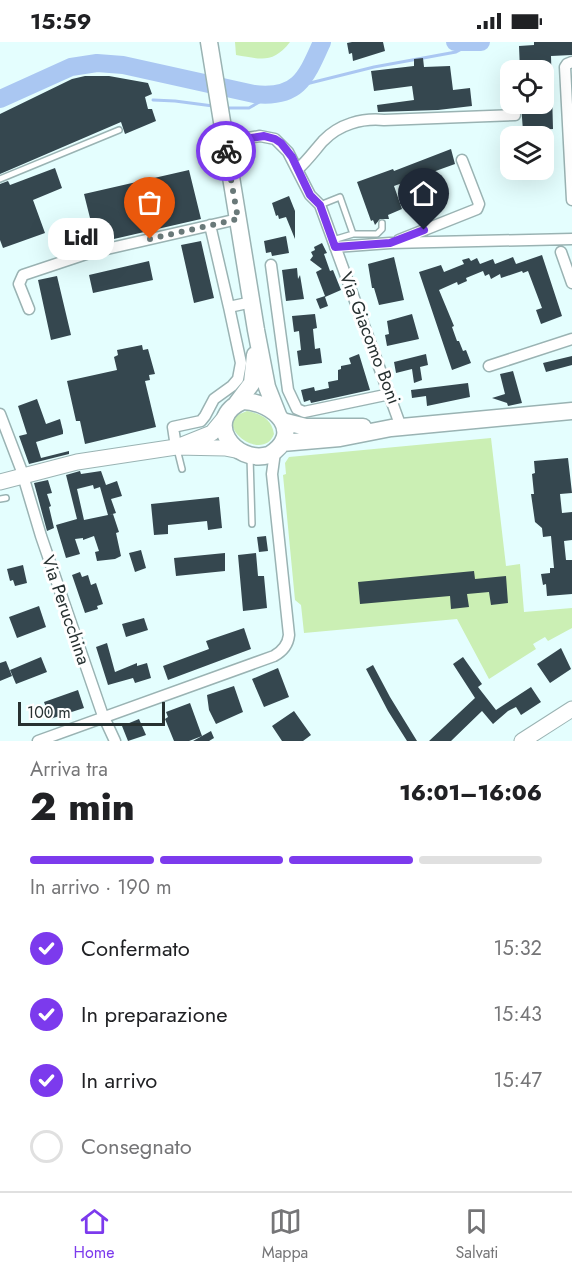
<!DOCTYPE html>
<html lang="it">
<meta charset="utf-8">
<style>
body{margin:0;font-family:Jost,sans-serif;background:#f6f6f6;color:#202124;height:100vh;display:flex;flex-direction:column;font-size:22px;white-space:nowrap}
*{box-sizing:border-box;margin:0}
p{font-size:20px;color:#757577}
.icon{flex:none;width:33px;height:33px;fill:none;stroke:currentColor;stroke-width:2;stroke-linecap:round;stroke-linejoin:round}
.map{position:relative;height:699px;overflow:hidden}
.sheet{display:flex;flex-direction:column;background:#fff;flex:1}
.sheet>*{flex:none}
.controls{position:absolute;left:500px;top:18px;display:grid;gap:12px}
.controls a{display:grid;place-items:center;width:54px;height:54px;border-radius:12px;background:#fff;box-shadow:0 6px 24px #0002;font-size:30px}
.scale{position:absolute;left:18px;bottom:15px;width:147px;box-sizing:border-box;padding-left:6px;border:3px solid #273131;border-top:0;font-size:16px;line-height:21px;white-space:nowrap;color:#273131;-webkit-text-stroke:4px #fff;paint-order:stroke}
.pin{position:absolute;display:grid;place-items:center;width:51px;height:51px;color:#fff;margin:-62px -26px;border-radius:50% 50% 50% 0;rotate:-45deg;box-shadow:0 0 6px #0007}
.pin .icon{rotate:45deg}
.courier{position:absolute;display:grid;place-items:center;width:60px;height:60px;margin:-30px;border:4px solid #7c3aed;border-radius:50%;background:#fff;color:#222;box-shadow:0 2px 8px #0007}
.bubble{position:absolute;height:42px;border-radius:18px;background:#fff;box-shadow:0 6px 24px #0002;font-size:20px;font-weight:800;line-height:42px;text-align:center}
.head em{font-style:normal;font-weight:800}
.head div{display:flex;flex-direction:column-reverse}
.head{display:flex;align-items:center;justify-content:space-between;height:102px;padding:0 30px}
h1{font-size:39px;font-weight:800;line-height:45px}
.bar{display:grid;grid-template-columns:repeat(4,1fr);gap:9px 6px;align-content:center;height:72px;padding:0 30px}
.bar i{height:8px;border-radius:4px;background:#e0e0e0}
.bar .selected{background:#7c3aed}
.bar p{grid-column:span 4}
ol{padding:0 30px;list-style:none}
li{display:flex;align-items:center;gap:18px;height:66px}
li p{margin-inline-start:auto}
li .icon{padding:6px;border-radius:50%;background:#7c3aed;color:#fff;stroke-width:4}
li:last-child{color:#757577}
li i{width:33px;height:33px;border:3px solid #e0e0e0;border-radius:50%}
.status{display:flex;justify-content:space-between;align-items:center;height:42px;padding:0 30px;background:#fff;direction:ltr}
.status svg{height:16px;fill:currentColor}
.tab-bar{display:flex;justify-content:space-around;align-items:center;height:84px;border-top:2px solid #e0e0e0;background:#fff;font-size:16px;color:#757577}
.tab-bar a{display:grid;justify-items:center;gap:3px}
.tab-bar .selected{color:#7c3aed}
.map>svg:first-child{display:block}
.green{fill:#cbefb4}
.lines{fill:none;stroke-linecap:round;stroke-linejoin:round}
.stream{stroke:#aac7f2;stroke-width:3}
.river{stroke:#aac7f2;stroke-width:18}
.building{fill:#35474f;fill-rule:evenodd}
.lane-casing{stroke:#9ab3b3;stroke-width:8}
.street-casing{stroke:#9ab3b3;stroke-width:13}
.secondary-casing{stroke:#9ab3b3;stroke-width:17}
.primary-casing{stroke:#9ab3b3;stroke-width:19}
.lane{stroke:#fff;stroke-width:5}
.street{stroke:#fff;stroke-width:10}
.secondary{stroke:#fff;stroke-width:15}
.primary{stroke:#fff;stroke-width:16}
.done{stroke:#697979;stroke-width:6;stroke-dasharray:0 10.8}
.route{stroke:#7c3aed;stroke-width:8}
.labels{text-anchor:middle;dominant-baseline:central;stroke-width:6;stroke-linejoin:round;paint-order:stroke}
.street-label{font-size:18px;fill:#273131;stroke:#fff}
</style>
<div class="status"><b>15:59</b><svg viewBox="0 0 49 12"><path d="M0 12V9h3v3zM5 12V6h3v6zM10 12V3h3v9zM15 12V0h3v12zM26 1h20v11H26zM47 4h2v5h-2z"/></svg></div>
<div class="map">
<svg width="572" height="699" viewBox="0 0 572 699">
<rect width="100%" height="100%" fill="#e4fefe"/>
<path class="green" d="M235 0H290C273 22 261 17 236 13Z
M247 369C261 372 272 377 274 392 266 414 234 399 232 381L235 374Z
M491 396 506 524 520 522 524 570 572 566V586L548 599 545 595 533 602 536 607 489 637 457 577 304 591 301 563 295 558 283 433 286 432 285 421 289 415Z"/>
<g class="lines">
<path class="stream" d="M298 44 374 25 456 10 473 1
M153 58 175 59 213 64
M226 66H249L270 54"/>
<path class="river" d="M455 0H481
M0 57 71 25 97 21 123 23 254 52C298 57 306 36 322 0"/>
</g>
<path class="building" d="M352 0H383L385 9 353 19 352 11 349 12 347 1Z
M534 0H572V13L551 14 553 87 523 89 521 62H543V28H520L519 4 534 3Z
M423 16 424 25 450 24 453 48 470 46 472 64 438 68 378 70 377 63 414 58 412 44 374 49 371 29 414 24V17Z
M85 34H109L148 41 152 52 145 55 148 67H152L156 79 125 92 121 80 0 132V72L72 37Z
M451 107 455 122 394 144 402 167 388 173 389 177H380L375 183 373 178 371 179 357 140 393 127 394 129Z
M55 126 62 146 33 158 45 191 3 206 0 198V142L8 139 10 143Z
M189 128 201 177 92 202 85 182 91 180 84 152Z
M289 154 295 169V197L286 175 279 177 278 173 276 174 272 161Z
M286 194 289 211 272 214 271 210 266 211 264 199Z
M201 199 214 256 194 261 181 203Z
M322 201 327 211 324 212 330 229 333 228 341 248 325 255 328 264 320 267 316 257 325 254 316 230 322 227 310 218 313 214 311 210 315 208 314 205Z
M542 213 562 274 541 282 536 268 542 266 528 229 523 231 522 229 501 236 500 232 491 237 489 232 485 234 483 229 466 236 467 239 458 243 457 240 439 248 454 284 452 285 457 299H459L463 309 466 308 471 321 452 328 419 230 441 223 444 230 464 222 462 218 469 216 471 219 477 216 480 222 493 217 495 222 513 215 516 222Z
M394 215 404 258 379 263 374 246H372L368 222Z
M149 219 153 238 93 251 89 233Z
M297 226 298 237 300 233 304 257 286 259 282 228Z
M57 234 71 293 51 298 38 238Z
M315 272 317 286 313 287 315 307 320 306 322 321 299 324 297 309 301 308 299 289 294 290 292 274Z
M412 272 419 297 387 304 385 293 389 292 387 279Z
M142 303 143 308 148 307 155 332 149 333 150 338 145 339 156 385 85 402 80 379H76L67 339 117 328 114 315 118 313 117 308Z
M359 312 370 348 311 361 310 358 304 360 301 348 314 345 315 349 329 346 328 340 338 338V328L341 327V324L351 322 349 316Z
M426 312 428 323 420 325 422 338 414 341 412 327 396 331 394 320Z
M572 314V323L546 330 543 321Z
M513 329 522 361 508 364 507 361 492 356 505 352 500 332Z
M468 341 470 355 427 364 426 354 412 356 411 348Z
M37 357 46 382 60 377 63 389V392L36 400 41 416 69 409V412L29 422 19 394 27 392 18 364Z
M568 416 572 451 560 452 562 471 572 470V498L564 499 566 518H572V552L547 554 546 542 543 543 541 532 550 531V526H554L551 494 543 495 542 486 535 480 531 452H534L532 432 535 431 534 419Z
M80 429 81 432 101 429 106 443 117 439 122 454 111 457 116 471 109 473 113 472 119 490 116 491 121 514 115 517 97 519 95 510 99 509 94 494 83 498V496L75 497 80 512 66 516 56 483 77 477 66 433ZM93 443 94 447 100 445 108 473 84 478 77 447Z
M48 438 52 451 47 452 51 464 49 465 54 486 47 489 34 441Z
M219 455 222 486 208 488 207 479 168 483V492L154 493 151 462Z
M266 494 268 509 259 510 257 495Z
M141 508 146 526 135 530 129 511Z
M225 511V529L176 534 174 516Z
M256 511 258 534H264L267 566 243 569 238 513Z
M23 523 27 541 15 544 13 538 10 539 7 527Z
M474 529 475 537 506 534 508 561 491 563 489 550 467 552 469 565 451 567 450 554 360 562 358 540Z
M80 530 82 535 88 533 91 543 96 541 103 562 97 564 98 567 85 571 72 533Z
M39 564 46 585 17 596 9 575Z
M144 576 148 588 126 595 122 582Z
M244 586 251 607 168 638 163 624 209 607 206 599Z
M107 601 115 630 137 621V624L147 621 151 636 135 641 133 636 108 643 96 605Z
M561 606 571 627 550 641 537 622Z
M41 615 47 630 16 642 10 628Z
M463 615 482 642 478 645 496 668 531 645 541 660 521 673 516 665 508 669 493 682 482 669 451 699H429L475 656 453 622Z
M6 619 12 634 0 639V621Z
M373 623 390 655 417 699H407L388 669 366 627Z
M278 626 289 655 264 665 252 637Z
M234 644 243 670 216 682 209 668 207 653Z
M78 648 84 666 50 677 44 660Z
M190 661 202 694 189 699H174L165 677 168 675 166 670Z
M294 669 311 693 303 699H282L272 684Z
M139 677 146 693 128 699 122 684Z
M211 689 214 696 209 699H193Z"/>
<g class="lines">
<defs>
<path id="lane" d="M0 137 119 88
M320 163 340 155 353 192
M333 198 353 192H377L382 187V181
M177 407 182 427
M250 415 252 482
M0 457 6 456"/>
<path id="street" d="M572 20 567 22 565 25 572 158
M224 100 260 94 275 97 288 110 310 153 320 163 401 385
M298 127C308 118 315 108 323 99 339 82 362 76 384 78L515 73
M210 183 229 265
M399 198 477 167 479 162 462 118
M335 205 390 201 572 197
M561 210 572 241
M271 223 288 348 297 367 304 370 390 352
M29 267 19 242 23 233 89 211 238 177
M489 324 572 297
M0 372 21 427 41 494 102 671 115 699
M176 405 173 385 201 379 205 374 214 357 232 344 238 337 241 321 229 265 252 260
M38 699 274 614C283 609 288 603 289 593L272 432 275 410"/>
<path id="secondary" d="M182 403 212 391 226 374
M0 440 77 420 176 405 225 406 240 409
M522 699 572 667"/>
<path id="primary" d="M209 0 256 288 267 345 278 373
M243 359C275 360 305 391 269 413 234 423 202 377 243 359Z
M237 361 252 341 255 313
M282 379 306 385H363
M282 401 340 396 391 386 572 369"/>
</defs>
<use href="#lane" class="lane-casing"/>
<use href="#street" class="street-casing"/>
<use href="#secondary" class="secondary-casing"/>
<use href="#primary" class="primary-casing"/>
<use href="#lane" class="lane"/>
<use href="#street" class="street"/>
<use href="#secondary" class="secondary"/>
<use href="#primary" class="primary"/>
</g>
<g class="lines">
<path class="done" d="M150 197 238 177 226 109"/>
<path class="route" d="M226 109 224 100 264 94 275 97 281 101 292 115 310 153 320 163 335 205 390 201 424 188"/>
</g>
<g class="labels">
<g class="street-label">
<text transform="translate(370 296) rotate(69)">Via Giacomo Boni</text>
<text transform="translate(66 568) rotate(71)">Via Perucchina</text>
</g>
</g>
</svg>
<div class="controls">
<a><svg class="icon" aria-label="locate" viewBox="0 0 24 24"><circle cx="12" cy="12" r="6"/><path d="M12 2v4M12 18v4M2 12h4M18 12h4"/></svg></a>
<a><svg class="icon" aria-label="layers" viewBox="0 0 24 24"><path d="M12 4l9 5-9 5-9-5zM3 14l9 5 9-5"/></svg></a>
</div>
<div class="scale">100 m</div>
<div class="pin" style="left:150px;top:197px;background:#ea580c"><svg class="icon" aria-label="bag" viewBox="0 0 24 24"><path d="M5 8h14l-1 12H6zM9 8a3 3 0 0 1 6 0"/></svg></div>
<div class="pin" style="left:424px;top:188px;background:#1f2937"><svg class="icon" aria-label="home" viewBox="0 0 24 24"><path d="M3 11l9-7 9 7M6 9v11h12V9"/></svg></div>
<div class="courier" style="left:226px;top:109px"><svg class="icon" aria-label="bike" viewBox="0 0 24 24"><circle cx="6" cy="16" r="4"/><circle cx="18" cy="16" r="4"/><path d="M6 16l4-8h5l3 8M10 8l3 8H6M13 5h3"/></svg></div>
<div class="bubble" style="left:48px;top:176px;width:66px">Lidl</div>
</div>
<section class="sheet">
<div class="head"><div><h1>2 min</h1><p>Arriva tra</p></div><em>16:01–16:06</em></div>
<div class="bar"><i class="selected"></i><i class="selected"></i><i class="selected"></i><i></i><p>In arrivo · 190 m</p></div>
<ol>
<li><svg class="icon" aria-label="check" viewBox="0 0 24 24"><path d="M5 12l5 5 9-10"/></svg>Confermato<p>15:32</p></li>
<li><svg class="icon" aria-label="check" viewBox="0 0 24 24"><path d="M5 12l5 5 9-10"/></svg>In preparazione<p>15:43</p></li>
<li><svg class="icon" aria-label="check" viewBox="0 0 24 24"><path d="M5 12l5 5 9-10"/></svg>In arrivo<p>15:47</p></li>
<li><i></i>Consegnato</li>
</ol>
</section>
<nav class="tab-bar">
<a class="selected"><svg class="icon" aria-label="home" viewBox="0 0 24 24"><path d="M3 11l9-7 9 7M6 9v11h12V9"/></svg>Home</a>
<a><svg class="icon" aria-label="map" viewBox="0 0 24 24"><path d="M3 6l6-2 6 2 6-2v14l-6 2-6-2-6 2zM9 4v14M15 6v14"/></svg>Mappa</a>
<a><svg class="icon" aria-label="saved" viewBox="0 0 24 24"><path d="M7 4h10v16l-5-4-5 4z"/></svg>Salvati</a>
</nav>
